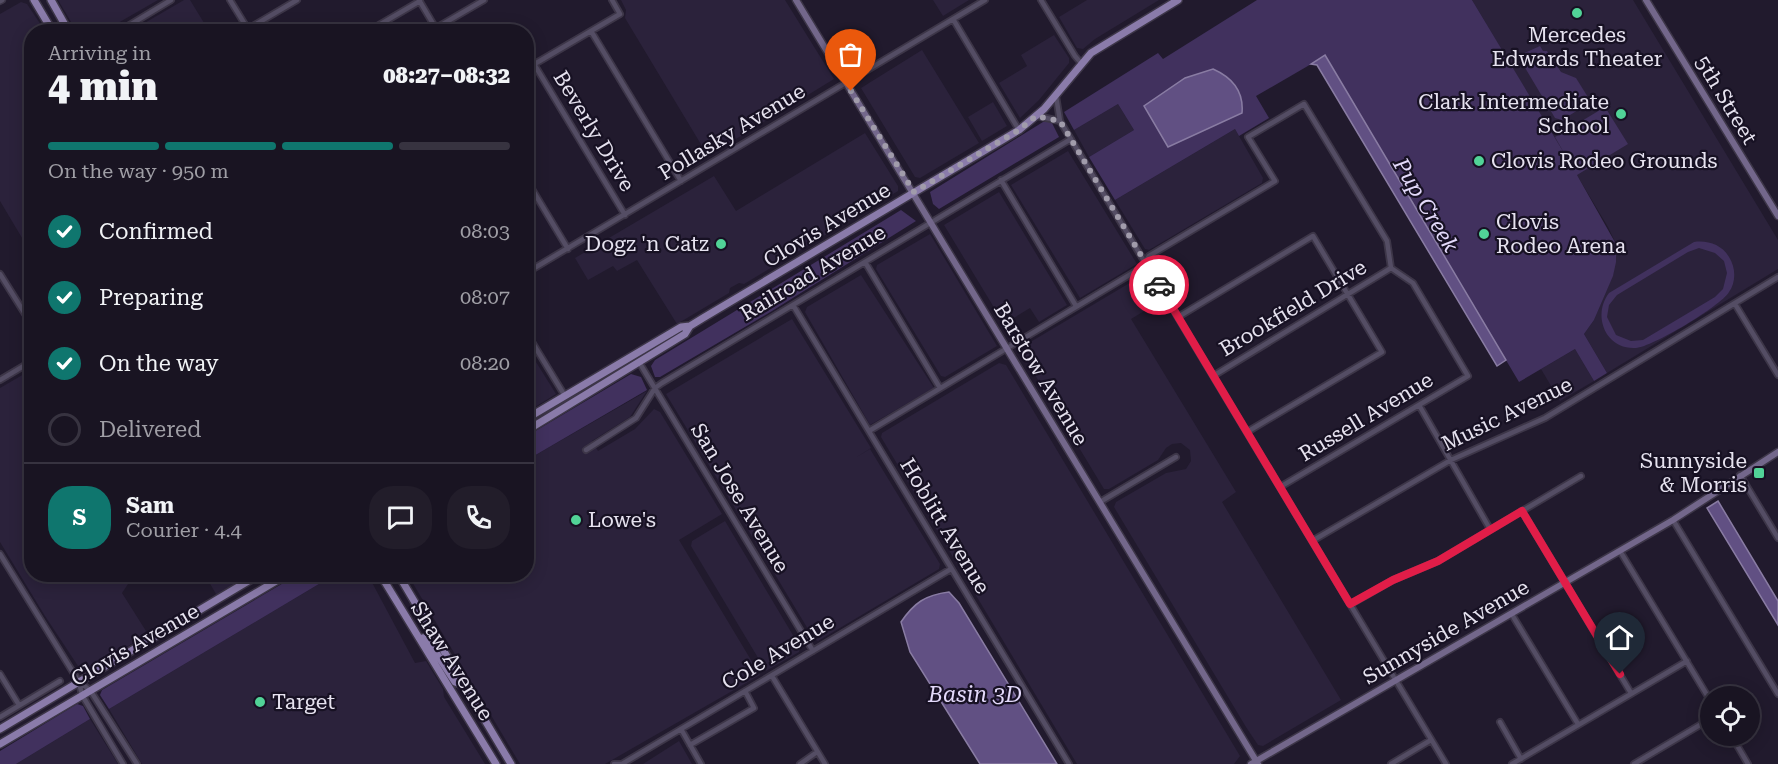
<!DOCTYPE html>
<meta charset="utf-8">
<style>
body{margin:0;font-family:"Roboto Serif",serif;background:#221d2a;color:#f1f3f6;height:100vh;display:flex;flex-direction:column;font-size:22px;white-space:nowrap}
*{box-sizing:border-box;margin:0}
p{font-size:20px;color:#9f9ea5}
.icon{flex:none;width:33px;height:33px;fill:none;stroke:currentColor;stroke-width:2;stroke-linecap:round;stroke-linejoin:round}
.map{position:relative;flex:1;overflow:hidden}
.details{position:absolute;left:24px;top:24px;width:510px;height:558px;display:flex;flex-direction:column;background:#191422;border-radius:24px;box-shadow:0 3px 15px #0003,0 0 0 2px #373340}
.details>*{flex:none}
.fabs{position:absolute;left:1700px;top:686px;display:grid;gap:12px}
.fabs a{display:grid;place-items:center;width:60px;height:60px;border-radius:50%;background:#191422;box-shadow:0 3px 15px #0003,0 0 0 2px #373340;font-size:30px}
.pin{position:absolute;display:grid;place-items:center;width:51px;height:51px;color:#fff;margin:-62px -26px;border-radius:50% 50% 50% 0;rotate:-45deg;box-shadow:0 0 6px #0007}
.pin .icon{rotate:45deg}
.courier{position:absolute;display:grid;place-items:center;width:60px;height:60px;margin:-30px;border:4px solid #e11d48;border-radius:50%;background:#fff;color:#222;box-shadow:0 2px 8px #0007}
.overview em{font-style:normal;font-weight:800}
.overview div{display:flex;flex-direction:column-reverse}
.overview{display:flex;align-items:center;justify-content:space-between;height:102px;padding:0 24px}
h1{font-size:39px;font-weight:800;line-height:45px}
.bar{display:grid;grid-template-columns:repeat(4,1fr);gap:9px 6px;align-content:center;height:72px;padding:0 24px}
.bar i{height:8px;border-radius:4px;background:#373340}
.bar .selected{background:#0f766e}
.bar p{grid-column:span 4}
.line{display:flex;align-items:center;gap:15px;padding:0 24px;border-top:2px solid #373340}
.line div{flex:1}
.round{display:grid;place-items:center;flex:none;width:63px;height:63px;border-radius:24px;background:#221d2a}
ol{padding:0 24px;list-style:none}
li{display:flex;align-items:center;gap:18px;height:66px}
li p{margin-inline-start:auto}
li .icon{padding:6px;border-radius:50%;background:#0f766e;color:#fff;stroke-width:4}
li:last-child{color:#9f9ea5}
li i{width:33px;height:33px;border:3px solid #373340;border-radius:50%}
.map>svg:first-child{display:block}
.built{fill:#2b223b}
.green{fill:#41315e;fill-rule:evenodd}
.water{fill:#615083;stroke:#897ca3;stroke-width:1.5}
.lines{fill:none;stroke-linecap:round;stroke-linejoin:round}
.minor-casing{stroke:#3d3648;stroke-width:8}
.tertiary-casing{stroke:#3d3648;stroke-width:8}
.secondary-casing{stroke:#3d3648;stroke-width:9}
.primary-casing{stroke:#3d3648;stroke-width:10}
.minor{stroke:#544d64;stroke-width:4.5}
.tertiary{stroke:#544d64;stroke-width:5}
.secondary{stroke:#73678b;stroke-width:6}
.primary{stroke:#8a7baa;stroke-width:7}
.done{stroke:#a19cab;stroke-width:6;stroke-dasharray:0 10.8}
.route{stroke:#e11d48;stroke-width:8}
.poi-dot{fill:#51d397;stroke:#171123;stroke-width:2}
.labels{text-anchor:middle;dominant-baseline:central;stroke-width:4.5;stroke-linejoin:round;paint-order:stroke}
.poi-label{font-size:21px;fill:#e6e2ef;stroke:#171123;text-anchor:start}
.street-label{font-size:21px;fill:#e6e2ef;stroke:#171123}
.water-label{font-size:22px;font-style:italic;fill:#e3d9fa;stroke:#171123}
</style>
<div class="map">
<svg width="1778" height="764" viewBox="0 0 1778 764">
<rect width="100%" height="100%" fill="#211a2d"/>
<path class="built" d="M58 0H158L104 31 77 32Z
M184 0H190L209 31H131Z
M621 0H785L834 79 708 156 625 18 626 10Z
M933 0H969L943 16Z
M1087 0H1159L1095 39 1083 49 1077 48 1059 17Z
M1472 0H1633L1778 240V269L1607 373 1584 334 1594 320 1613 275 1616 244 1608 227Z
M21 2 27 4 45 31 32 32 31 253 0 201V14Z
M1054 35 1069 58V63L1039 100 1020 118 999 83 1027 66 1021 55Z
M922 50 979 143 920 178 915 177 861 88Z
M993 102 1007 126 982 141 968 117Z
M1118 104 1134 130 1089 157 1074 130Z
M1235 129 1263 178 1262 183 1149 250 1145 249 1115 200Z
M865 133 898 186V191L744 284 739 283 730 288 729 293 677 324 637 260 617 271 613 266 588 280 575 258 714 176 736 211Z
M1068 151 1137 264 1080 298 1011 185Z
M999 192 1067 305 1039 322 1030 308 1004 324 944 225Z
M930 234 997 346 945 377 941 376 876 269 877 265Z
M861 275 934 388 870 425 805 312 807 307Z
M1143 275 1159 302 1131 319 1236 492 1222 502 1341 700 1263 746 1258 745 1246 727 1114 507 1116 502 1166 473 1186 469 1191 461 1190 450 1181 443 1172 444 1166 448 1158 460 1109 489H1104L1020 350 1022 347Z
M792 319 871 448 855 458 870 449 940 564 939 569 818 641 814 639 666 394Z
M526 346 556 394 527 412H526Z
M1575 349 1594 381 1560 401 1541 369Z
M999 363 1006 365 1240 756 1234 764H1077L881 437 882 433Z
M31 370 32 574 141 575 130 581 122 593 146 631 137 641 86 670 80 669 45 616 0 542V388Z
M647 391 630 417 592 441 598 451 635 429 654 409 660 412 722 514 679 540 760 675 605 764H520L408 575 526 574 527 460Z
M725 521 800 647 799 652 766 671 691 546 692 541Z
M205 575H250L219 595 216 594Z
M334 575H368L415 663 426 661 443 689 444 697 485 764H142L109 709Z
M90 719 118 764H16Z
M679 741 692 764H643Z"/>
<path class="green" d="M1257 0H1472L1567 158 1555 137 1605 107 1628 144 1577 175 1616 244V262L1613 276 1594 320 1584 334 1607 373 1594 381 1575 349 1519 382 1325 56 1256 96 1269 118 1239 136 1235 129 1115 200 1089 157 1134 130 1118 104 1074 130 1064 112 1158 53 1163 59Z
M1540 46 1543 51H1547L1561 72 1576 78 1591 102 1562 120 1555 118 1518 56Z
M1051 121 1059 137 939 209 933 204 930 192 1043 122Z
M901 210 916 221 772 311 660 377H655L651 366 655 360Z
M1694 242C1708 240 1722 245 1729 257 1736 268 1736 282 1729 292 1721 306 1652 347 1636 348 1605 350 1592 315 1609 293ZM1699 248 1715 253 1724 261 1727 273 1723 289 1715 297 1643 340 1631 341 1616 335 1607 317 1609 305 1617 295 1688 252Z
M631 374 641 377 647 390 527 460V436Z
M297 575H334L109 709 100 695 102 690Z
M77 704 83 706 90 719 16 764H0V751Z"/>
<path class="water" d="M1325 55 1506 360 1497 366 1317 65 1311 64Z
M1213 69C1231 77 1244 91 1242 113L1168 147 1144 106 1185 78Z
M1718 501 1778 601V625L1707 508Z
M949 592 959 603 1057 764H980L910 652 901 622C914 603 925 595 949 592Z"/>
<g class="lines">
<defs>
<path id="minor" d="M230 0 249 31
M419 0 438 32
M1041 0 1075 56 1081 63
M953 19 1019 130
M436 28 484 0
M248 29 297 0
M591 31 681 181
M118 32 171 0
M367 32 420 1
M534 64 625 215
M526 69 620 14 612 0
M1056 96 1060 121 1446 764
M1037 116 1060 121
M526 179 568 249
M1001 180 1076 306
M865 262 940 388
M526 273 985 0
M0 274 32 325
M1735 304 1778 375
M793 305 1069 764
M1178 317 1313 236 1382 352 1247 432
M526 332 565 396
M639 362 813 651
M1213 376 1391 268
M0 380 32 361
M1419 405 1490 529
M869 431 1141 268 1149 256 1275 181 1248 137 1304 104 1387 241 1391 268 1413 283 1468 376 1280 487
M586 450 636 418 655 388 662 383 1071 139
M1740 475 1778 538
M1100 502 1176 457
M1522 511 1631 693
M1673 520 1778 694
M1312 541 1451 460 1545 418 1778 277
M1620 551 1710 700
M0 554 79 682 82 695 123 764
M1351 604 1393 580 1438 561 1581 476
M1511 613 1578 724
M0 674 19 705
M772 676 825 764
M79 682 90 690 137 764
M0 717 60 681
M1500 722 1521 759
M681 729 701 764
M1731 735 1748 764
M690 745 754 708 745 691
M614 764H622L951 569
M800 764 817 752
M1391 764 1431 740
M1512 764 1687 661
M1634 764 1710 719"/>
<path id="tertiary" d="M0 1 2 0"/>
<path id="secondary" d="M796 0 1258 764
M1646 0 1778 216
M1251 764 1673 520 1778 452"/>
<path id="primary" d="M34 0 53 32
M51 0 69 32
M526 419 681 327 690 326
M526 431 685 334 690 326 703 318 1019 130 1044 109 1091 53 1178 0
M380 574 496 764
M398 574 511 764
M423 638 433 648 455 682 463 685
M0 729 260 574
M0 744 288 574"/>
</defs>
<use href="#minor" class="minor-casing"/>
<use href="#tertiary" class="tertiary-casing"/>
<use href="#secondary" class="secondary-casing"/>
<use href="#primary" class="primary-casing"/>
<use href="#minor" class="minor"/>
<use href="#tertiary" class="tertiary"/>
<use href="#secondary" class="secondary"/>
<use href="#primary" class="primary"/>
</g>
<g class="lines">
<path class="done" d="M851 91 914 192 1019 130 1036 116 1060 121 1159 285"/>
<path class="route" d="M1159 285 1350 604 1393 580 1438 561 1522 511 1620 674"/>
</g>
<g class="poi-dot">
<circle cx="1577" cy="13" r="6"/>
<circle cx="1621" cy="114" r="6"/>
<circle cx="1479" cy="161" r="6"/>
<circle cx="1484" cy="234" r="6"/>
<circle cx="721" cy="244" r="6"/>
<rect x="1753" y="467" width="12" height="12" rx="3"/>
<circle cx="576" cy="520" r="6"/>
<circle cx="260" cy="702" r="6"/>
</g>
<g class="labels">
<g class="poi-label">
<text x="1577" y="35" text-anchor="middle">Mercedes<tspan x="1577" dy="24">Edwards Theater</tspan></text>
<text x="1609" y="102" text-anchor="end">Clark Intermediate<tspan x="1609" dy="24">School</tspan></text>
<text x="1491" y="161">Clovis Rodeo Grounds</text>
<text x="1496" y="222">Clovis<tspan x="1496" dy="24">Rodeo Arena</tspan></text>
<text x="709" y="244" text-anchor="end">Dogz 'n Catz</text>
<text x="1747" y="461" text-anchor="end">Sunnyside<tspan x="1747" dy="24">&amp; Morris</tspan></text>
<text x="588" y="520">Lowe's</text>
<text x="272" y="702">Target</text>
</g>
<g class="street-label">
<text transform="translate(1726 100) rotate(59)">5th Street</text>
<text transform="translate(594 131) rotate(59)">Beverly Drive</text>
<text transform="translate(732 132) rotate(-31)">Pollasky Avenue</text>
<text transform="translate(827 225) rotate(-31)">Clovis Avenue</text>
<text transform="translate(813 273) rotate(-31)">Railroad Avenue</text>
<text transform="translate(1293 308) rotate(-31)">Brookfield Drive</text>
<text transform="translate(1041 374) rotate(59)">Barstow Avenue</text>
<text transform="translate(1507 414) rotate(-26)">Music Avenue</text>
<text transform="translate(1366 417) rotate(-31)">Russell Avenue</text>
<text transform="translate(740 498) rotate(59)">San Jose Avenue</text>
<text transform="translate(945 526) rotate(59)">Hoblitt Avenue</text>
<text transform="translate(1446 632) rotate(-30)">Sunnyside Avenue</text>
<text transform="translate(135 645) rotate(-30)">Clovis Avenue</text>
<text transform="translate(778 652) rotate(-31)">Cole Avenue</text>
<text transform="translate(452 661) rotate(58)">Shaw Avenue</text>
</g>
<g class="water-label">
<text transform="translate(1426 205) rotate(59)">Pup Creek</text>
<text x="975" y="694">Basin 3D</text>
</g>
</g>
</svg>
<div class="fabs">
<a><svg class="icon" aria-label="locate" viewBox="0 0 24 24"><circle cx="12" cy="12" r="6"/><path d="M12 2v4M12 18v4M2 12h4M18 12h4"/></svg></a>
</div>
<div class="pin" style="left:851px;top:91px;background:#ea580c"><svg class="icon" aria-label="bag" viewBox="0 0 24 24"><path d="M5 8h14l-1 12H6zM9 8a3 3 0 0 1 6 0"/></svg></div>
<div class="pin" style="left:1620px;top:674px;background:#1f2937"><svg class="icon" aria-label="home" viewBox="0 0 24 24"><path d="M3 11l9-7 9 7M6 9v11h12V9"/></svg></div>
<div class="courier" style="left:1159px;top:285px"><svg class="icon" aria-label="car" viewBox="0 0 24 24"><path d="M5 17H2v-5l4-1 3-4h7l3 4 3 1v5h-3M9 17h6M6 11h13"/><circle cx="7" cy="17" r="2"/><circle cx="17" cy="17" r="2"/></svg></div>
<section class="details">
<div class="overview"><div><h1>4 min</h1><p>Arriving in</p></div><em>08:27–08:32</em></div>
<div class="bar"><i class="selected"></i><i class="selected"></i><i class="selected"></i><i></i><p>On the way · 950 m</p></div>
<ol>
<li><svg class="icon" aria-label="check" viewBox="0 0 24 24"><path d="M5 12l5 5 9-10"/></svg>Confirmed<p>08:03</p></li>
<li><svg class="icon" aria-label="check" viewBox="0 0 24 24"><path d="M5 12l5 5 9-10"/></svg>Preparing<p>08:07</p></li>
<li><svg class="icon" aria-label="check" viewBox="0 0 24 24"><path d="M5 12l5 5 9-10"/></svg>On the way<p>08:20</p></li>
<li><i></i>Delivered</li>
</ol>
<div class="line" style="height:108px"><b class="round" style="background:#0f766e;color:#fff">S</b><div><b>Sam</b><p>Courier · 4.4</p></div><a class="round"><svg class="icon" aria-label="chat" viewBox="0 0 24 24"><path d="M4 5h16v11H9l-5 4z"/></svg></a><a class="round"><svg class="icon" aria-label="phone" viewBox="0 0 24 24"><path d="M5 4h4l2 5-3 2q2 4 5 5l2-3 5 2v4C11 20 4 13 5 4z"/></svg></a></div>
</section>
</div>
